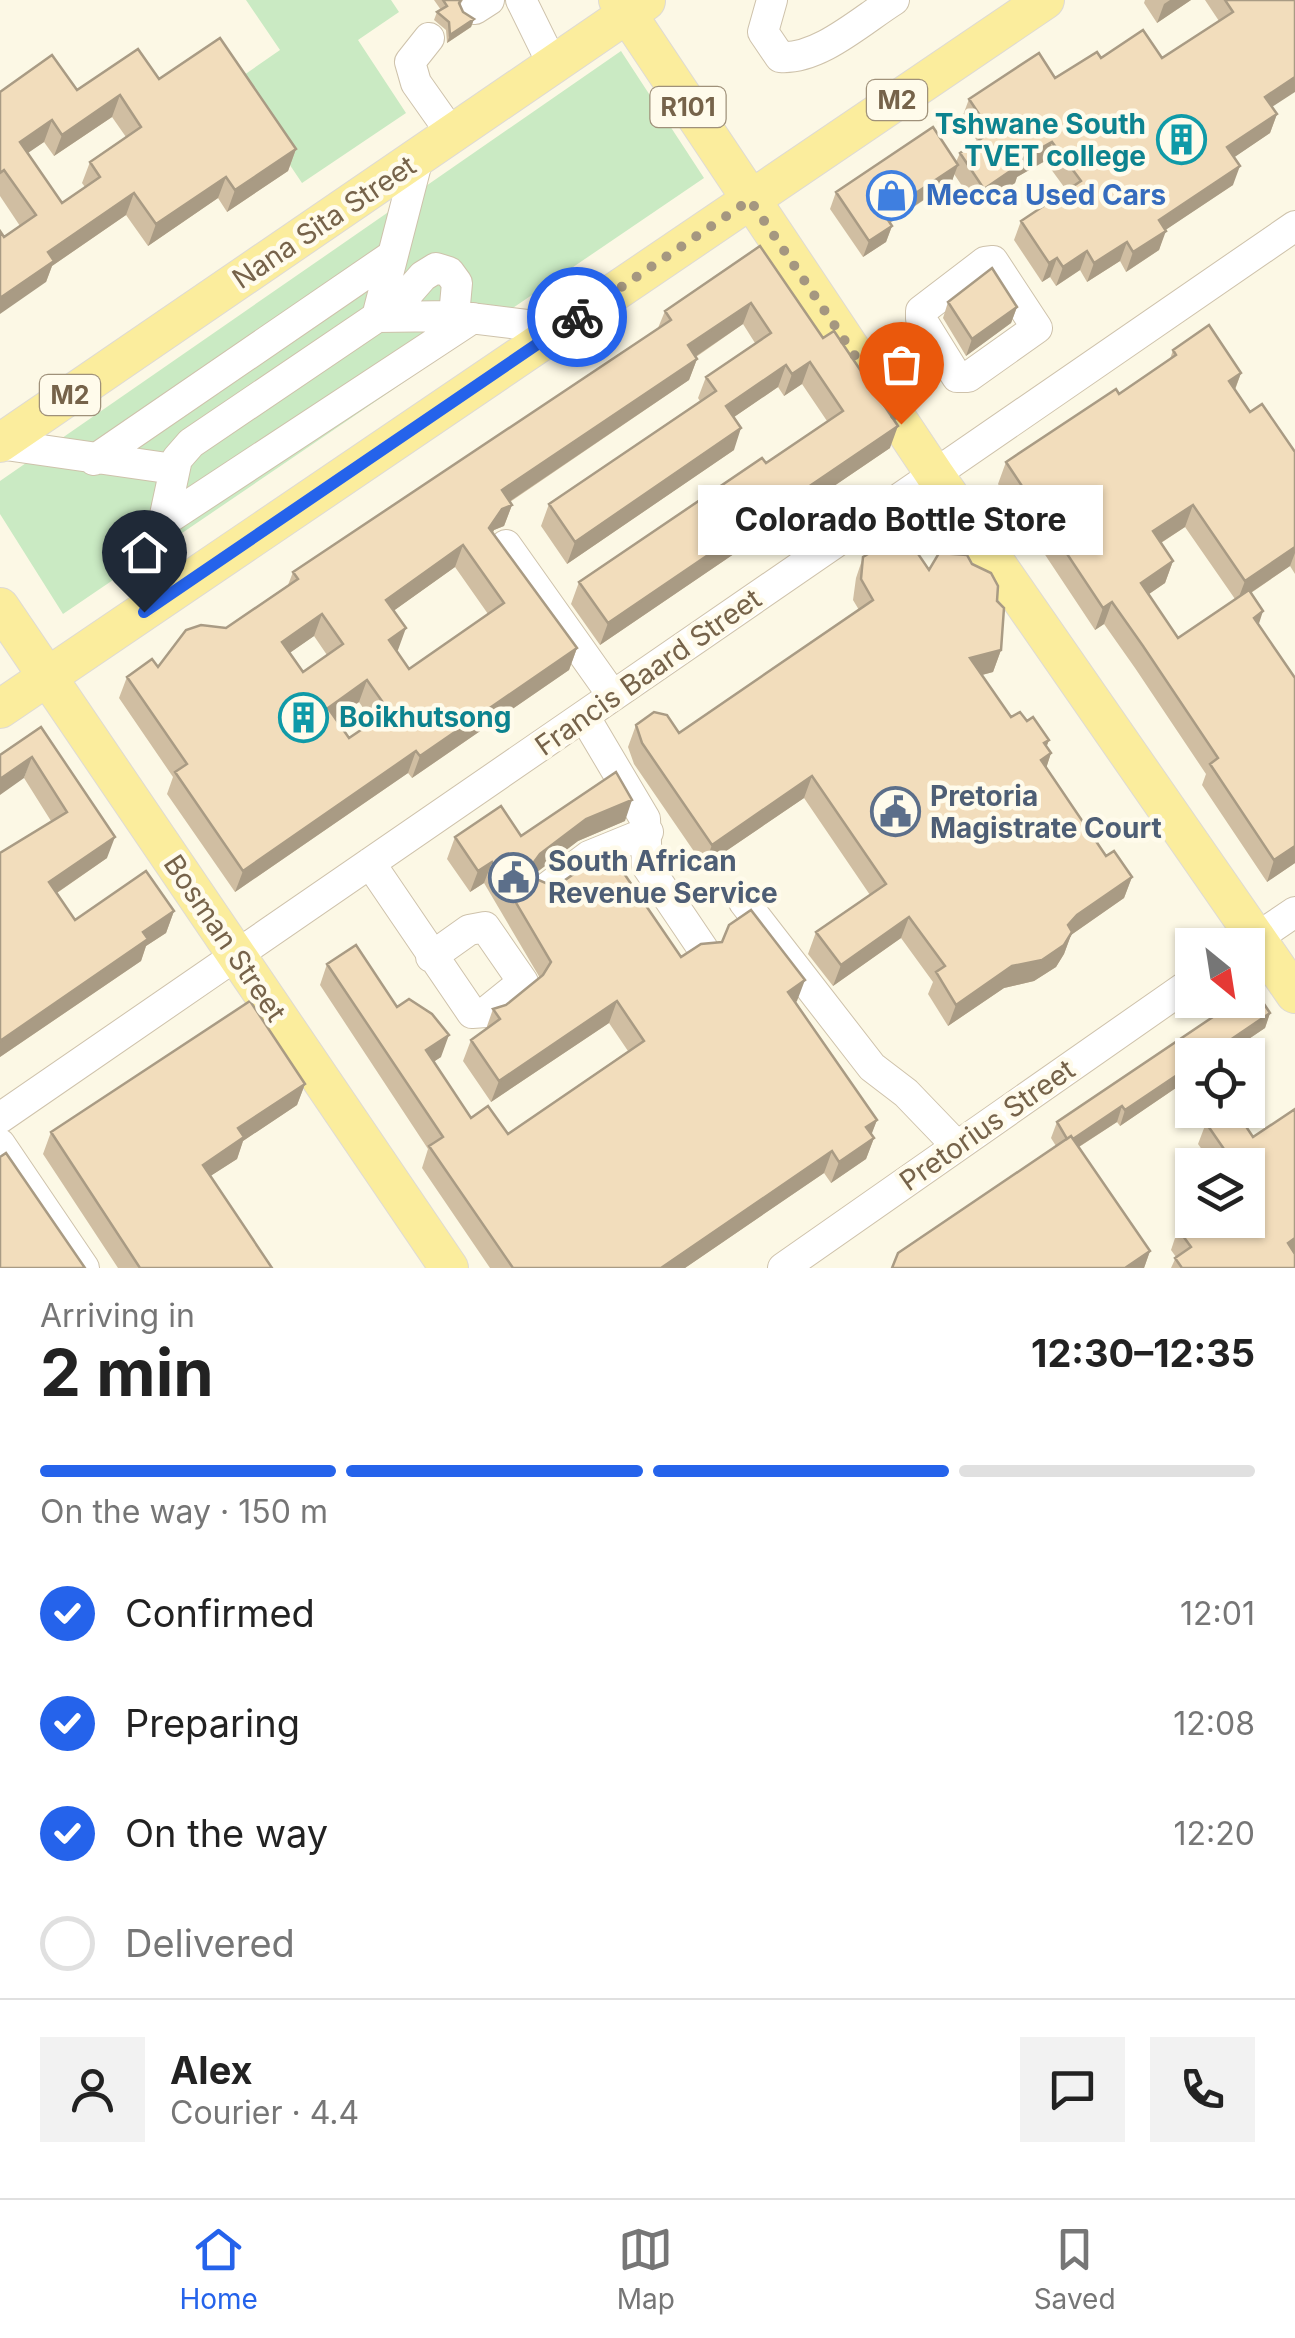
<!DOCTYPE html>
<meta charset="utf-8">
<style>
body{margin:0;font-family:Inter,sans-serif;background:#f2f2f2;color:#222;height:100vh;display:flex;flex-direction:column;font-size:38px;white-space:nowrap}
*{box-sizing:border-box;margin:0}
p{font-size:32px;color:#767676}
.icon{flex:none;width:55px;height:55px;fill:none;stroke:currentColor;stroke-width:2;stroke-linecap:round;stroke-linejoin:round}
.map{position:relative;height:1268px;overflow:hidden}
.drawer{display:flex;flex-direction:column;background:#fff;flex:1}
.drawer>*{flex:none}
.needle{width:65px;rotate:150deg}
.buttons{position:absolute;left:1175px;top:928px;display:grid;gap:20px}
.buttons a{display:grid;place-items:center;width:90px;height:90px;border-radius:0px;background:#fff;box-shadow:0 2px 8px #0004;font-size:50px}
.pin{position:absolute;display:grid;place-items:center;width:85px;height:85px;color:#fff;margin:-102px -42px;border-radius:50% 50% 50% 0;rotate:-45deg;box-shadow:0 0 10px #0007}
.pin .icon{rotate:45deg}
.courier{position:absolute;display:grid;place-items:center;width:100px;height:100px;margin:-50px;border:8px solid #2563eb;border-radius:50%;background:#fff;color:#222;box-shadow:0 2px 12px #0007}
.bubble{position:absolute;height:70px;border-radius:0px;background:#fff;box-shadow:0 2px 8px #0004;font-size:32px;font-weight:700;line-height:70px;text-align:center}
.overview em{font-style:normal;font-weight:700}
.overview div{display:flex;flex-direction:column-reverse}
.overview{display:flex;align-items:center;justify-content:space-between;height:170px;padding:0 40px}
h1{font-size:65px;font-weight:700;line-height:75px}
.bar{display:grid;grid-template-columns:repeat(4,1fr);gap:15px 10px;align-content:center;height:120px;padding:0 40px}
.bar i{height:12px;border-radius:8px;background:#e0e0e0}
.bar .selected{background:#2563eb}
.bar p{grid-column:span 4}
.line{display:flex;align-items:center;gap:25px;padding:0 40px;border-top:2px solid #e0e0e0}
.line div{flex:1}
.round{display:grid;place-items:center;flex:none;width:105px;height:105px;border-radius:0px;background:#f2f2f2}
ol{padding:0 40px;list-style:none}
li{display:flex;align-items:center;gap:30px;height:110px}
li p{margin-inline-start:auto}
li .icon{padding:10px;border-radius:50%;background:#2563eb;color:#fff;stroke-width:4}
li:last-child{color:#767676}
li i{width:55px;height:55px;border:5px solid #e0e0e0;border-radius:50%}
.menu{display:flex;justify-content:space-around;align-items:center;height:140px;border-top:2px solid #e0e0e0;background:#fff;font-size:28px;color:#767676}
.menu a{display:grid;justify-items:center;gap:5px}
.menu .selected{color:#2563eb}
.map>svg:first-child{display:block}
.green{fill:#caeac3}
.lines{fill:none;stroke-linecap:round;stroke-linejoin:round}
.minor-casing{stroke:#cec2ab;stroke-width:32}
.major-casing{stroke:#dedad4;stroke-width:40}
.minor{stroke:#fff;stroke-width:30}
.major{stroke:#fbed9d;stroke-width:38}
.wall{fill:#d0bea2;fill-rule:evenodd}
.shaded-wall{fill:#a99b84}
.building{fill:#f2ddbc;stroke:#a99b84;stroke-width:2.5;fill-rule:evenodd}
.done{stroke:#a59780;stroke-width:10;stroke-dasharray:0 18}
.route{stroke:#2563eb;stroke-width:12}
.labels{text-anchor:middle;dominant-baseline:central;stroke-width:9;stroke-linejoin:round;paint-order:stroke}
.shield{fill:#fffbeb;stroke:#9f917a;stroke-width:2.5}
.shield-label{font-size:25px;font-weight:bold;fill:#76634a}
.culture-label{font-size:28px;font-weight:bold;fill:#0d838f;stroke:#fffbeb;text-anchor:end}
.shop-label{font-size:28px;font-weight:bold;fill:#366cbe;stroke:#fffbeb;text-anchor:start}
.street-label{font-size:28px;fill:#76634a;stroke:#fffbeb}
.service-label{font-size:28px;font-weight:bold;fill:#4e5e75;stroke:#fffbeb;text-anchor:start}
</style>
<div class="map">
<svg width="1295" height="1268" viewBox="0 0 1295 1268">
<rect width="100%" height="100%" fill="#fcf8e5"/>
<path class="green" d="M246 0H391L399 12 358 40 406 113 302 183 234 82 280 50Z
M621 51 704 178 63 614 0 514V481Z"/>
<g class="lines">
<defs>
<path id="minor" d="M521 0 553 65
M772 0 763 32 780 57C819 60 862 20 894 0
M475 9 489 0
M429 38 410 62 416 83 452 134
M993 261 1037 328 968 377H957L921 319V311L985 262Z
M388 316 423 276 436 268 449 272 457 283 454 316
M377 317 418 158
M884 399 932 338
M0 444 174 469
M94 460 393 255
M163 522 473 318
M506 545 613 696
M144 613 177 459 191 443 377 317 454 316 559 329
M584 716 645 819 647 866 703 949
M370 863 472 1013 486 1012 523 982 485 927 469 930 431 957
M544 890 589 856 648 832
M744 902 872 1067 906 1093 957 1146
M1246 945 1295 912
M0 1118 1295 226
M0 1144 84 1268
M783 1268 1192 982"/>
<path id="major" d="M618 0 935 475 1295 994
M0 443 646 1
M0 607 449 1268
M0 709 1045 0"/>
</defs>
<use href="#minor" class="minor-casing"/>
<use href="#major" class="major-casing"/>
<use href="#minor" class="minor"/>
<use href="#major" class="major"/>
</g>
<path class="wall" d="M434 0H462L460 4 463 12 474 19 471 27 447 43 446 30 434 20 437 12 441 10Z
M1145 0H1191L1157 23 1144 3Z
M1205 0H1295L1272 107 1277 114 1270 133 1234 157 1233 185 1165 230 1159 250 1126 272 1120 261 1087 282 1080 270 1056 286 1050 277 1042 282 1014 240 1021 221 1067 191 1045 161 1017 177 1015 183 977 208 954 174 952 181 890 223 892 226 886 242 863 257 830 209 836 192 956 162 960 153 977 141 962 118 969 99 1055 78 1101 58H1162L1219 21Z
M159 79 296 149 288 171 227 212 218 198 148 246 126 215 52 266 46 282 4 237 20 226 0 196V92L77 90ZM112 117 126 137 90 162 82 183 85 187 62 203 27 153 44 142 54 156Z
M760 246 890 448 600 645 571 604 579 582 766 463 827 421 802 384 784 396 778 387 734 417V450L567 564 541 526 549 504 700 401 698 398 706 377 755 343 743 324 696 357 697 359 689 380 510 502 512 505 504 526 494 530 493 533 577 648 569 670 412 778 408 773 235 892 167 794 173 777 119 698 127 677 158 667 226 628 288 585 293 572 658 328 665 311ZM455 567 488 614 409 669 397 651 398 650 393 611ZM314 636 327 655 303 672 289 653ZM359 702 373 722 349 738 335 719Z
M948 302 1017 307 1011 323 966 356 943 318Z
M1173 350 1241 373 1235 390 1250 412 1295 452V574L1290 566 1251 593 1259 624 1295 863 1267 882 1202 785 1206 774 1135 668 1104 624 1095 630 998 484 1006 462 1119 394 1170 359ZM1185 527 1235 599 1178 638 1149 594 1165 583 1173 561 1161 543Z
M863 557 929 570 997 601 1001 650 993 672 982 675 1011 717 1027 721 1049 740 1046 747 1051 753 1046 768 1106 856 1132 877 1124 898 1071 935 1064 954 1056 967 1034 981 1004 988 948 1026 928 994 933 982 901 938 833 986 808 954 816 932 870 895 804 798 704 866 634 764 628 747 636 725 679 733 859 610 853 600 856 578Z
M41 727 107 858 57 893 75 920 174 911 166 933 146 946 141 961 0 1057 51 821 24 778Z
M625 821 578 841 536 873V879L681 957 797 1001 796 1002 877 1120 871 1134 874 1138 866 1159 831 1183 824 1173 685 1268H490L422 1168 428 1149 320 985 327 964 397 1007 441 1057 433 1062 471 1118 508 1134 628 1051 609 1023 491 1102 463 1061 471 1040 486 1029 493 1009 506 1005 540 978 484 883 470 892 447 859 455 837 521 836Z
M1254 989 1270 1013 1265 1028 1225 1055H1192V1077L1120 1126 1117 1122 1079 1147 1150 1251 1144 1268H892L898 1253 1056 1146 1051 1138 1057 1122 1238 1000H1248V993Z
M305 1084 297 1105 243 1141 237 1159 210 1176 272 1268H118L43 1154 51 1132Z
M1206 1123 1253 1137 1295 1268H1171L1176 1257 1171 1250 1178 1229 1248 1220V1165H1213L1198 1144Z"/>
<path class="shaded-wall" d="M1170 0H1191L1157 23 1164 4Z
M474 19 471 27 447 43 450 35Z
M1295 77V92L1258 116 1265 97Z
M120 95 112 117 54 156 62 135Z
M1277 114 1270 133 1220 167 1227 147Z
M52 120 44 142 12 164 20 142Z
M1052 142 1045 161 1017 177 1015 183 977 208 984 189 1020 160Z
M296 149 288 171 227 212 235 190Z
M958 165 952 181 878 230 884 214Z
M1240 166 1233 185 1152 239 1159 220Z
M226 177 218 198 148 246 156 224Z
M134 193 126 215 52 266 46 282 0 314V298L48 252Z
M892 226 886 242 863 257 869 241Z
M1166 231 1159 250 1126 272 1133 252Z
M1127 242 1120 261 1087 282 1094 263Z
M1087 251 1080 270 1056 286 1063 267Z
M1057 258 1050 277 1042 282 1049 263Z
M751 303 743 324 680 367 688 345Z
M1017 307 1011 323 966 356 972 339Z
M697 359 689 380 494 512 502 490Z
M810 362 802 384 784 396 792 374Z
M786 365 778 387 718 428 726 406Z
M1241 373 1233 394 1229 381Z
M898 426 890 448 600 645 608 623Z
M741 428 734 450 567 564 575 542Z
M512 505 504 526 494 530 482 550 489 528 502 509Z
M1193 505 1185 527 1145 553 1153 531Z
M463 545 455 567 378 622 386 600Z
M1295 547V553L1290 566 1237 602 1245 581Z
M1173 561 1165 583 1133 605 1141 583Z
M1112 602 1104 624 1095 630 1103 608Z
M1263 611 1256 633 1254 618Z
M322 614 314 636 274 664 282 642Z
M406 628 398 650 381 662 389 640Z
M577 648 569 670 412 778 420 756Z
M1001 650 993 672 963 680 970 658Z
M367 680 359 702 320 729 328 708Z
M1049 740 1042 759 1051 753 1044 775 1033 782 1044 743Z
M416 751 408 773 235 892 243 871Z
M32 757 24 778 0 795V779Z
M812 776 804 798 704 866 712 845Z
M632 800 625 821 578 841 533 875 534 862 540 854 586 819Z
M115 837 107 858 42 903 49 882Z
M1295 846V863L1267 882 1274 860Z
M492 862 484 883 470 892 478 871Z
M1132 877 1124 898 1071 935 1064 954 1056 967 1034 981 1004 988 948 1026 956 1005 1068 925 1077 915Z
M174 911 166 933 146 946 141 961 0 1057V1041L143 932Z
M909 917 901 938 833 986 841 965Z
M805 980 797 1001 781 1013 788 992Z
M617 1001 609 1023 491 1102 499 1081Z
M1270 1013 1265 1028 1225 1055H1208Z
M449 1035 441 1057 418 1072 426 1050Z
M1192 1065V1077L1120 1126 1125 1110Z
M305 1084 297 1105 243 1141 237 1159 195 1186 203 1165 238 1128Z
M1122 1106 1117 1122 1063 1157 1069 1142Z
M877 1120 869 1141 874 1138 866 1159 831 1183 839 1162 866 1127Z
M832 1151 824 1173 685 1268H661Z
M1295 1238V1254L1288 1243Z
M1150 1251 1144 1268H1125Z"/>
<path class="building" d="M443 0H461L459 3 463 12 474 19 450 35 449 22 437 12 447 6Z
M1225 0H1295V77L1265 97 1277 114 1227 147 1240 166 1159 220 1166 231 1133 252 1127 242 1094 263 1087 251 1063 267 1057 258 1049 263 1021 221 1081 181 1052 142 1020 160 1022 163 984 189 960 153 991 132 969 99 1039 53 1055 78 1097 52 1101 58 1143 30 1162 58 1233 12Z
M220 38 296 149 235 190 226 177 156 224 134 193 48 252 54 261 0 298V231L4 237 36 215 4 170 0 173V92L52 55 77 90 138 49 159 79ZM120 95 141 127 90 162 100 177 62 203 20 142 52 120 62 135Z
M933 127 958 165 884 214 892 226 869 241 836 192Z
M760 246 823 338 834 331 898 426 608 623 579 582 762 458 766 463 843 411 810 362 792 374 786 365 726 406 741 428 575 542 549 504 716 391 706 377 771 333 751 303 688 345 697 359 502 490 512 505 502 509 489 528 577 648 420 756 416 751 243 871 175 772 187 764 127 677 152 659 158 667 186 630 201 625 226 628 298 579 293 572 671 320 665 311ZM463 545 504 603 409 669 389 640 406 628 386 600ZM322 614 343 644 303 672 282 642ZM367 680 389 711 349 738 328 708Z
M992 268 1017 307 972 339 948 302Z
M1209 325 1241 373 1229 381 1250 412 1262 404 1295 452V547L1245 581 1193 505 1153 531 1173 561 1141 583 1178 638 1249 590 1263 611 1254 618 1295 678V846L1274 860 1210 764 1218 758 1143 646 1112 602 1103 608 1006 462 1116 389 1119 394 1176 355 1173 350Z
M895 538 910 542 929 570 939 553 967 555 972 564 991 573 998 586 997 601 1004 608 1001 650 970 658 1011 717 1020 712 1027 721 1033 717 1049 740 1044 743 1051 753 1041 760 1106 856 1114 851 1132 877 1077 915 1068 925 1072 932 1064 945 1042 960 1012 966 956 1005 936 972 945 966 909 917 841 965 816 932 886 884 812 776 712 845 642 743 636 725 654 712 667 715 679 733 873 600 861 579 863 557Z
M41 727 115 837 49 882 75 920 146 871 174 911 143 932 148 939 0 1041V853L67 812 32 757 0 779V755Z
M616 772 632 800 586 819 540 854 534 862 536 879 555 887 608 850 681 957 701 944 722 942 729 925 751 910 805 980 788 992 877 1120 866 1127 874 1138 839 1162 832 1151 661 1268H513L429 1146 443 1137 327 964 356 945 397 1007 409 999 432 1014 449 1035 426 1050 471 1118 488 1106 508 1134 644 1041 617 1001 499 1081 471 1040 500 1019 493 1009 506 1005 543 975 551 962 492 862 478 871 455 837 501 806 521 836Z
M1254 989 1270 1013 1208 1055H1192V1065L1125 1110 1122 1106 1073 1139 1071 1136 1067 1139 1057 1122 1238 1000H1248V993Z
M250 1001 305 1084 238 1128 244 1137 203 1165 272 1268H140L51 1132Z
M1295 1109V1238L1288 1243 1295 1254V1268H1182L1175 1258 1191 1247 1178 1229 1192 1220H1248V1210L1261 1201 1248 1182V1165H1235L1206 1123 1226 1110H1235L1253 1137Z
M1071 1136 1150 1251 1125 1268H892L898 1253Z
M6 1153 85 1268H0V1157Z"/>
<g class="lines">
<path class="done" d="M577 317 750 200 901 424"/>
<path class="route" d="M144 612 577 317"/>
</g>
<defs>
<symbol id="building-ring" viewBox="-11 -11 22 22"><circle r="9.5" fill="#fffbeb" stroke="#0f9aa8" stroke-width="1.5"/><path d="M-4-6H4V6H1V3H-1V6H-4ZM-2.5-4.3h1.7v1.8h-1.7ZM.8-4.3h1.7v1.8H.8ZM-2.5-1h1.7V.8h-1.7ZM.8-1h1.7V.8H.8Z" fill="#0f9aa8"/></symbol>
<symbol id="shop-ring" viewBox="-11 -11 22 22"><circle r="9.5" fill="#fffbeb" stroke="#3f7fe0" stroke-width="1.5"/><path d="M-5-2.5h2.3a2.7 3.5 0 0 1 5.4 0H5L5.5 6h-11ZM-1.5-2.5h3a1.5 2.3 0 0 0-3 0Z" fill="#3f7fe0"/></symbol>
<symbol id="civic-ring" viewBox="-11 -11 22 22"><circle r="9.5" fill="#fffbeb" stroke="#5c6f8a" stroke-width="1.5"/><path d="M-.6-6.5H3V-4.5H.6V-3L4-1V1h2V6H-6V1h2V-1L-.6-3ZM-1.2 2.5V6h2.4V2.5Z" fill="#5c6f8a"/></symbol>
</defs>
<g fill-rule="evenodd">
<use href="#building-ring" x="1154" y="112" width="55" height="55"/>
<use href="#shop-ring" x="864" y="168" width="55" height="55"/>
<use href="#building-ring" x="276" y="690" width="55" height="55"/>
<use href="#civic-ring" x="868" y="784" width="55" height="55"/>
<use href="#civic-ring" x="486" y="850" width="55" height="55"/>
</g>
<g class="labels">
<g class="shield">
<rect x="867" y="80" width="60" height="40" rx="8"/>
<rect x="650.5" y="87" width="75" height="40" rx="8"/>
<rect x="40" y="375" width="60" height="40" rx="8"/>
</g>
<g class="shield-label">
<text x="897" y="100">M2</text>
<text x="688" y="107">R101</text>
<text x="70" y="395">M2</text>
</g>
<g class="culture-label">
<text x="1146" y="124">Tshwane South<tspan x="1146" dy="32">TVET college</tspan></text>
<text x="339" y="717" text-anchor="start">Boikhutsong</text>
</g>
<g class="shop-label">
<text x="926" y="195">Mecca Used Cars</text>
</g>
<g class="street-label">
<text transform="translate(324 222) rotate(-34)">Nana Sita Street</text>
<text transform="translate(648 672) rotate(-35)">Francis Baard Street</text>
<text transform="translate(225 938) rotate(56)">Bosman Street</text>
<text transform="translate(987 1125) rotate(-35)">Pretorius Street</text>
</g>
<g class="service-label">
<text x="930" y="796">Pretoria<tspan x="930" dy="32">Magistrate Court</tspan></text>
<text x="548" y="861">South African<tspan x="548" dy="32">Revenue Service</tspan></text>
</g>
</g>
</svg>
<div class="buttons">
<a><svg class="needle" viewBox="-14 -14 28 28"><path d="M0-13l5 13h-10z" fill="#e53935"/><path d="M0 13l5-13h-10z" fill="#767676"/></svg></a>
<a><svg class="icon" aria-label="locate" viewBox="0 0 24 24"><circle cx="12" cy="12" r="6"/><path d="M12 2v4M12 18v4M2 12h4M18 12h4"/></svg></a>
<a><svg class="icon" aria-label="layers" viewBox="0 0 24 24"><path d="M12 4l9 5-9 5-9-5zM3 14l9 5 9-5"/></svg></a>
</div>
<div class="pin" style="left:901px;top:424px;background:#ea580c"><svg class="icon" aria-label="bag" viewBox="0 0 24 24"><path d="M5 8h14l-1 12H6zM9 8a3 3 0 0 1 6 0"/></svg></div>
<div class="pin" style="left:144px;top:612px;background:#1f2937"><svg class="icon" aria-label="home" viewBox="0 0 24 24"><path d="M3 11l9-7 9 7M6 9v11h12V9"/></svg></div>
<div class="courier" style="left:577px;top:317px"><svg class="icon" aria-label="bike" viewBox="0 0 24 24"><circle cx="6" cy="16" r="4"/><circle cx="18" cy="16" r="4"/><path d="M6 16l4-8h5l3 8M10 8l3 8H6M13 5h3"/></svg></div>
<div class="bubble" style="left:698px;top:485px;width:405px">Colorado Bottle Store</div>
</div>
<section class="drawer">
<div class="overview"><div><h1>2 min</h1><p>Arriving in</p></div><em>12:30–12:35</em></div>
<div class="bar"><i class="selected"></i><i class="selected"></i><i class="selected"></i><i></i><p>On the way · 150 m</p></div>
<ol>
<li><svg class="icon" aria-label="check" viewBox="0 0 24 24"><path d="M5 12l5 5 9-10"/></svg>Confirmed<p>12:01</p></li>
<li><svg class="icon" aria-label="check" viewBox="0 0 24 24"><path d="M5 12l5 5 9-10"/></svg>Preparing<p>12:08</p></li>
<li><svg class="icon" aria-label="check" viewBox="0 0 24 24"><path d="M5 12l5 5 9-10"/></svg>On the way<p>12:20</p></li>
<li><i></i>Delivered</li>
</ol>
<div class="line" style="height:180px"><a class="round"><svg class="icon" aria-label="person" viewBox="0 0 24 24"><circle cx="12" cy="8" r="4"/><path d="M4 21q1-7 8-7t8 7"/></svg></a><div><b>Alex</b><p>Courier · 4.4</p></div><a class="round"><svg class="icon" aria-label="chat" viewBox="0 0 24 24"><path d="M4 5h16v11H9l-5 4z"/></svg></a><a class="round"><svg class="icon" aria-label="phone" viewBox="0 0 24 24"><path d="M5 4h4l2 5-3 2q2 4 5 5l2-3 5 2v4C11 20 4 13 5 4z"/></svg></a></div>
</section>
<nav class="menu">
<a class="selected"><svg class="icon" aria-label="home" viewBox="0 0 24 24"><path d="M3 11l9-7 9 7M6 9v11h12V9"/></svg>Home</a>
<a><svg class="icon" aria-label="map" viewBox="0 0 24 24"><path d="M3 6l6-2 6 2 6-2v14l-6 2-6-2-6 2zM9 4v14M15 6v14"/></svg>Map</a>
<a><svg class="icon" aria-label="saved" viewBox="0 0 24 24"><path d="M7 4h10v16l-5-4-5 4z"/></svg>Saved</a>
</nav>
